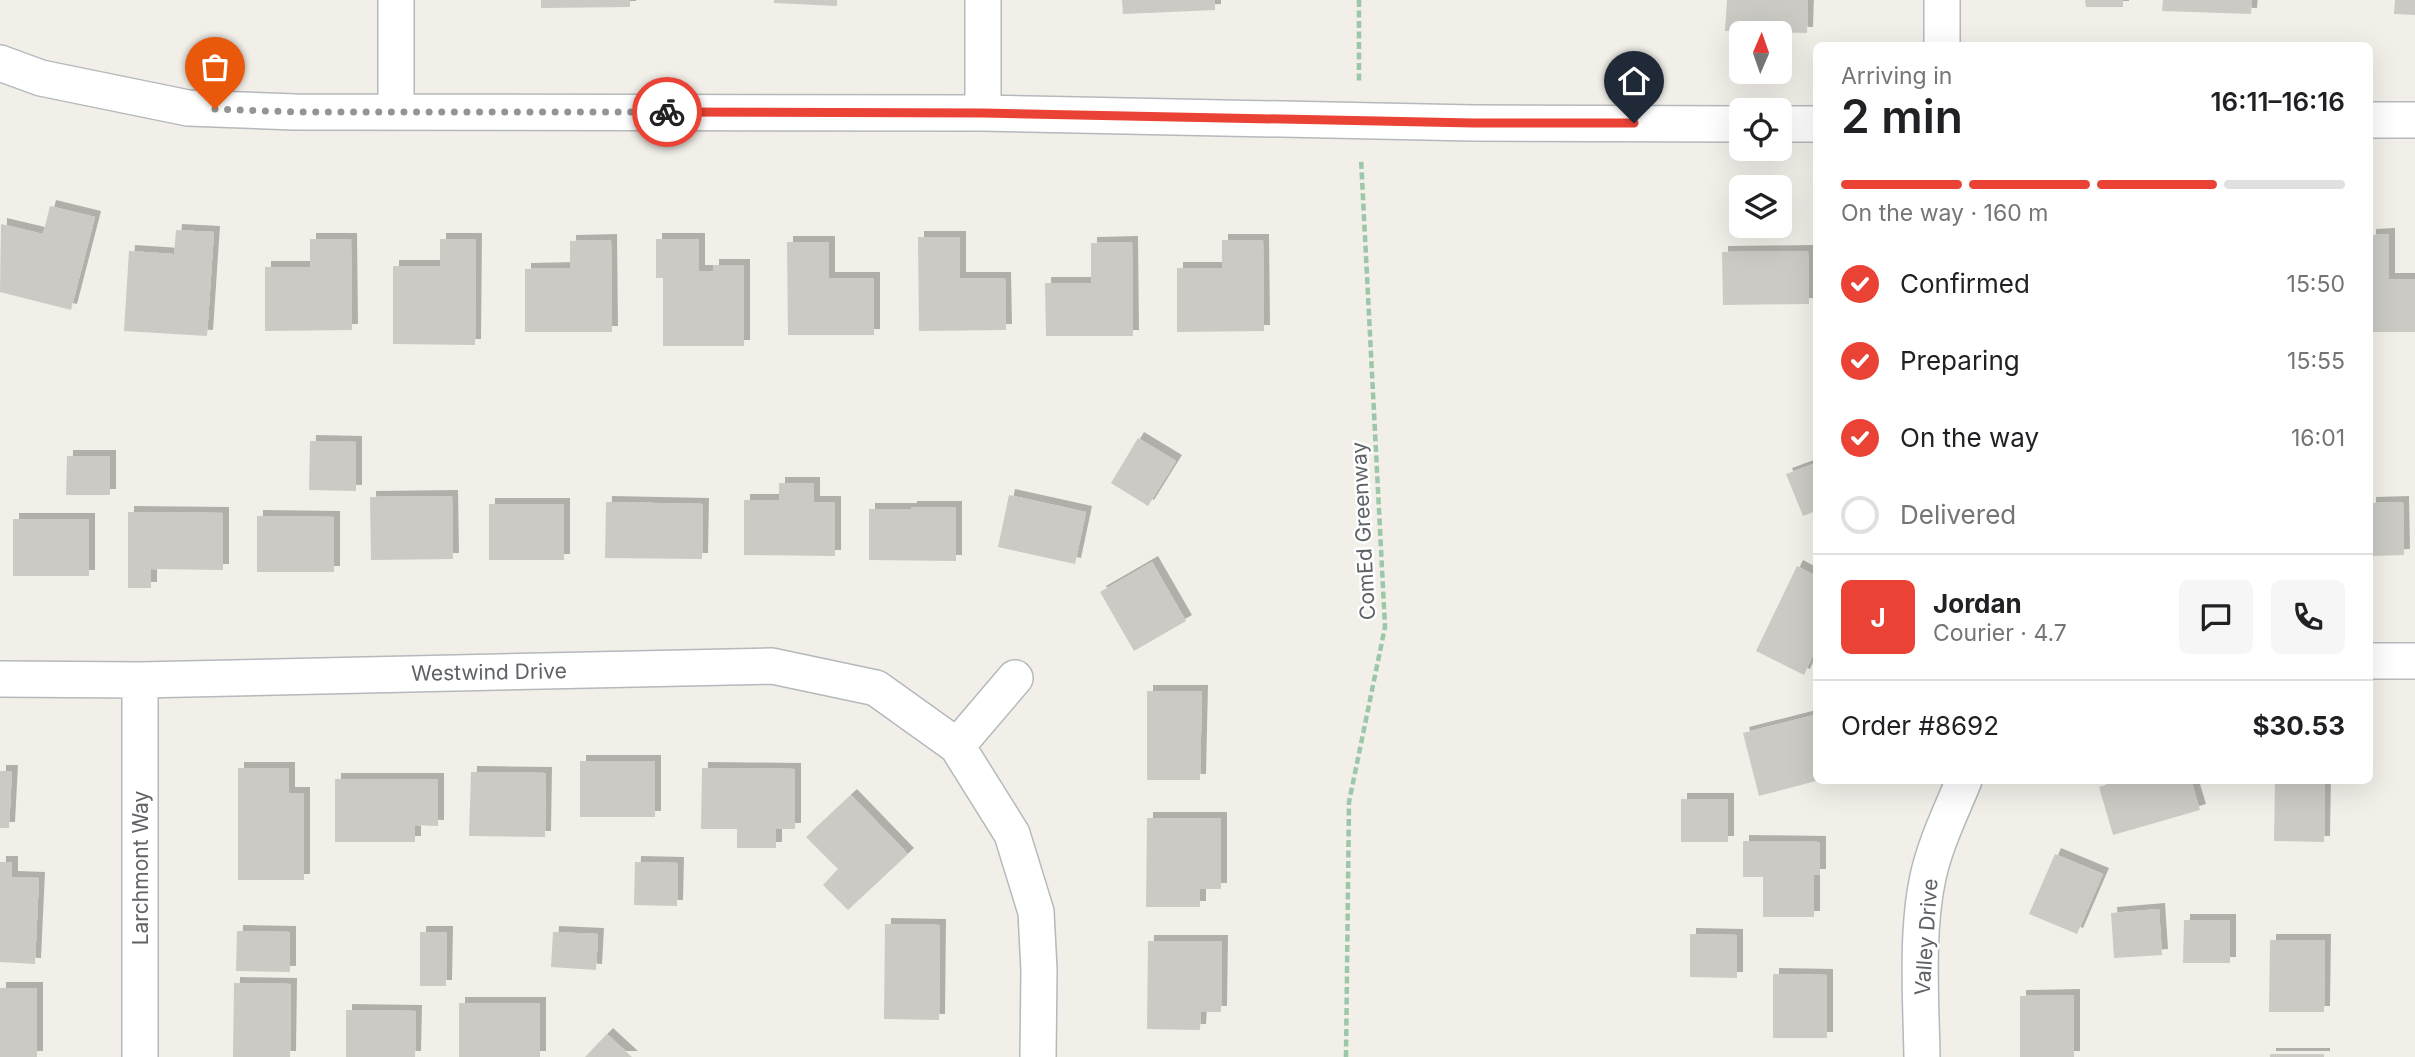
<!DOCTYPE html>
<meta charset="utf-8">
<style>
body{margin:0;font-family:Inter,sans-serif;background:#f6f6f6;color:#202124;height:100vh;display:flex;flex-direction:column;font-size:26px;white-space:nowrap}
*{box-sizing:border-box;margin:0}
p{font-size:23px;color:#757577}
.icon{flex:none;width:38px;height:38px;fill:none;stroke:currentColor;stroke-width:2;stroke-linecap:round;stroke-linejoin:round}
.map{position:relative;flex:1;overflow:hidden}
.panel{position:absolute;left:1813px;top:42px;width:560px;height:742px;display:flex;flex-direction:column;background:#fff;border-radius:10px;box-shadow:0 7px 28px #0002}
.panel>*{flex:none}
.needle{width:46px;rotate:2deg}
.buttons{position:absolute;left:1729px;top:21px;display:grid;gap:14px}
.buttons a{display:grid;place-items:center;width:63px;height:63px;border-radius:10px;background:#fff;box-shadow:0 7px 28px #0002;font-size:35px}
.pin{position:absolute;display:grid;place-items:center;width:60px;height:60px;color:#fff;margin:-72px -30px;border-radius:50% 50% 50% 0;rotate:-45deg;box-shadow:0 0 7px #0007}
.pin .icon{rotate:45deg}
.courier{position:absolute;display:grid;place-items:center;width:70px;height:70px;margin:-35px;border:5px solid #ea4335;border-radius:50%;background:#fff;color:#222;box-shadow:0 2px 9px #0007}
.headline em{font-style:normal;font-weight:600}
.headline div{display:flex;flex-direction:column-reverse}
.headline{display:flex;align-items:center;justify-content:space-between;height:119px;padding:0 28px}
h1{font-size:46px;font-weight:600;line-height:52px}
.bar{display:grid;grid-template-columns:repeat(4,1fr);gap:10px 7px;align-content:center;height:84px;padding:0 28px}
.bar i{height:9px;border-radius:5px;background:#e0e0e0}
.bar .selected{background:#ea4335}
.bar p{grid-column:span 4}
.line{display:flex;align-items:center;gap:18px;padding:0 28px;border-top:2px solid #e0e0e0}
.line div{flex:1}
.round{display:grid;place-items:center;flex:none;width:74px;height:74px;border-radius:10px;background:#f6f6f6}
ol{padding:0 28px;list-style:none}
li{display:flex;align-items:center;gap:21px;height:77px}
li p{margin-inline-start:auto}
li .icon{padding:7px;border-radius:50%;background:#ea4335;color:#fff;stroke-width:4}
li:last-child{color:#757577}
li i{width:38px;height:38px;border:4px solid #e0e0e0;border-radius:50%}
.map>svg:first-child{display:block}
.building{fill:#cccac5;filter:url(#shadow)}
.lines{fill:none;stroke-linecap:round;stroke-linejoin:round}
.street-casing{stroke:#b5b8bc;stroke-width:38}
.path{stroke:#9cc7a9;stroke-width:4.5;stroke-dasharray:7 3.5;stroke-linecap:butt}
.street{stroke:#fff;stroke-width:35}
.done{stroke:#929495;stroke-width:7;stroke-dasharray:0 12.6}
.route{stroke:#ea4335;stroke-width:9}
.labels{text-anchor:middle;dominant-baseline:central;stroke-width:5;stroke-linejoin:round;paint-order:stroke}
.street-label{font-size:21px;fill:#5f6368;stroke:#fff}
</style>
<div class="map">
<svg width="2415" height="1057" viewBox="0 0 2415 1057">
<defs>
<filter id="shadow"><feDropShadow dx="6" dy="-6" stdDeviation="0" flood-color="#0004"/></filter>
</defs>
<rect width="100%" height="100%" fill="#f1efe8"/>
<path class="building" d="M541 0H630V7L541 8Z
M774 0H837V6L774 3Z
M1122 0H1215V10L1123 14Z
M1727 0H1808L1807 33 1725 31Z
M2085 0H2123V7H2086Z
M2163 0H2252L2251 14 2162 11Z
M2395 0H2415V15L2394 14Z
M50 206 95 217 71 310 0 292 1 224 43 234Z
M176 230 214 232 207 336 124 331 129 251 174 254Z
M2389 234V279H2415V332H2370V235Z
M918 237H960V278H1005L1006 330 919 331Z
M310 239H351L352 330 265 331V267H310Z
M440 239H476L475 345 393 344V266H440Z
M656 239H699V271H713V265H744V346H663V278H656Z
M611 240 612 332H525V269L570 268V241Z
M1222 240H1263L1264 331 1177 332V268H1222Z
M787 242H829V278H874V335H788Z
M1132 242 1133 336H1046L1045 283H1091V243Z
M1808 251 1809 304 1723 305 1722 252Z
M1138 438 1176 461 1148 506 1111 483Z
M310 441 356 442V491L309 490Z
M67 456H110V495H66Z
M1816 463V511L1803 516 1786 474Z
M779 483H814V502H835V556L744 555V500H779Z
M1009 495 1086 512 1075 564 998 547Z
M452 496 453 559 371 560 370 497Z
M606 502 703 504 702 559 605 558Z
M2403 502 2404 555 2370 556V503Z
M489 504H564V560H489Z
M911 507H956V561L869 560V509H911Z
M128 512 223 513V570L151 569V588H128Z
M257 516 334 517V572H257Z
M13 519H89V576H13Z
M1152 562 1186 621 1134 651 1100 592Z
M1797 566 1816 576V648L1804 675 1756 651Z
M1147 691H1202L1200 780H1147Z
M1814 715 1816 725V781L1759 796 1743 733Z
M580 761H655V817H580Z
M238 768H289V793H304V880H238Z
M702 768 795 769V829H776V848H737V829H701Z
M0 771H12L9 828H0Z
M471 772 546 773 545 837 469 836Z
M335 779H438V826L415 825V842H335Z
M2122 780H2191L2200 810 2113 835 2099 787Z
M2275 780H2325L2324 842 2274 841Z
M851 795 908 854 848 910 823 885 838 869 806 837Z
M1681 799H1728V842H1681Z
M1147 818H1221V889H1200V907H1146Z
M1743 841 1820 842V875H1814V917H1763V877H1743Z
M2055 854 2103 874 2077 934 2029 914Z
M0 862H12V877L39 878 35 964 0 962Z
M635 862 678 863 677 906 634 905Z
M2159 909 2162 955 2114 958 2111 913Z
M2184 920H2230V963H2183Z
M885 924 940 925 939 1020 884 1019Z
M237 931 290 932V972L236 971Z
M420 932H447L446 986H420Z
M553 932 598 934 596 970 551 967Z
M1690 934 1737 935V978L1690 977Z
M2270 940H2325L2324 1012H2269Z
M1148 941H1222L1221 1012H1201L1200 1030 1147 1029Z
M1773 974 1827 975V1038H1773Z
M234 983 291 984 290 1057H233Z
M0 988H37V1057H0Z
M2074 995V1057H2020V996Z
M459 1003H540V1057H459Z
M346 1010 416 1011 415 1057H346Z
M607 1034 632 1057H585Z
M2270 1054H2324V1057H2270Z"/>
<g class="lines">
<defs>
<path id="street" d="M396 0V112
M1942 46V0
M0 63 41 78 188 108 295 112 983 113 1473 123 1741 124
M983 113V0
M2370 120H2415
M1780 124H1816
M2370 661H2415
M0 679 140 680 772 666 876 688 957 746 1012 834 1036 912 1039 970 1038 1057
M140 680V1057
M957 746 1015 678
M1922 1057C1921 1001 1916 932 1928 877 1935 844 1951 812 1964 780"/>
</defs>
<use href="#street" class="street-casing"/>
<path class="path" d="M1359 0V84
M1346 1057 1349 802 1385 627 1361 159"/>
<use href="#street" class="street"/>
</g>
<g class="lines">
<path class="done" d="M215 109 295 112H667"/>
<path class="route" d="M667 112 983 113 1473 123H1634"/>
</g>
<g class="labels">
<g class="street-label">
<text transform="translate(1363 531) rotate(-93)">ComEd Greenway</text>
<text transform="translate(489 672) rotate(-1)">Westwind Drive</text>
<text transform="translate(140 868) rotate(-90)">Larchmont Way</text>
<text transform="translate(1926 937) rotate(-86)">Valley Drive</text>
</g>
</g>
</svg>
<div class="buttons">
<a><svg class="needle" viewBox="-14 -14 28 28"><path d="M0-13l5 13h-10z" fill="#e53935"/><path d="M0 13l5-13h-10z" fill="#757577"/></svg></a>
<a><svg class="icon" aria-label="locate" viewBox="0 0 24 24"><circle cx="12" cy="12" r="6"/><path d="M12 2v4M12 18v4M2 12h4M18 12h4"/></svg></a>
<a><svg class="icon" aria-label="layers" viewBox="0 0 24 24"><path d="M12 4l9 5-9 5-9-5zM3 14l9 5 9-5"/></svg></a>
</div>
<div class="pin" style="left:215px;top:109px;background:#ea580c"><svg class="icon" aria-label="bag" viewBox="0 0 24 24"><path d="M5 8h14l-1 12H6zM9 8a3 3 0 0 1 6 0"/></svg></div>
<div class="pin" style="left:1634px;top:123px;background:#1f2937"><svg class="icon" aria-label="home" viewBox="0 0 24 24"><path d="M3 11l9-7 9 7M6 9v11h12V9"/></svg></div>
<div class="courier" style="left:667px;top:112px"><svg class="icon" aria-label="bike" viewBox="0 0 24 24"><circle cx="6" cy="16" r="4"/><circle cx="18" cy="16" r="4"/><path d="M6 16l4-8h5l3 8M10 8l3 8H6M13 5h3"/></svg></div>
<section class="panel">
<div class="headline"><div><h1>2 min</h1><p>Arriving in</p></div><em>16:11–16:16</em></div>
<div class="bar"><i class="selected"></i><i class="selected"></i><i class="selected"></i><i></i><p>On the way · 160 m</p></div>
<ol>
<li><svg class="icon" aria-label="check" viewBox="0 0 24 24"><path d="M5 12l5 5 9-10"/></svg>Confirmed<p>15:50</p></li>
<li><svg class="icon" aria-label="check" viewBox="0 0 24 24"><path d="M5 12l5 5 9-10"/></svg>Preparing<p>15:55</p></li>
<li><svg class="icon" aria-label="check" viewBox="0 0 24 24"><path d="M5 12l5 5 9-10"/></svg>On the way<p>16:01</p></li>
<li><i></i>Delivered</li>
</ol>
<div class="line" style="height:126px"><b class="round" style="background:#ea4335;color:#fff">J</b><div><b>Jordan</b><p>Courier · 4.7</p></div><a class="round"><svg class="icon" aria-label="chat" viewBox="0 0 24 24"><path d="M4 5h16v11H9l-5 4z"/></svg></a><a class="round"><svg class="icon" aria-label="phone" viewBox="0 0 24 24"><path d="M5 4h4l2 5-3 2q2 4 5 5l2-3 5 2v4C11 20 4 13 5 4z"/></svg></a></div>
<div class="line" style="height:91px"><div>Order #8692</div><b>$30.53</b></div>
</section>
</div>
